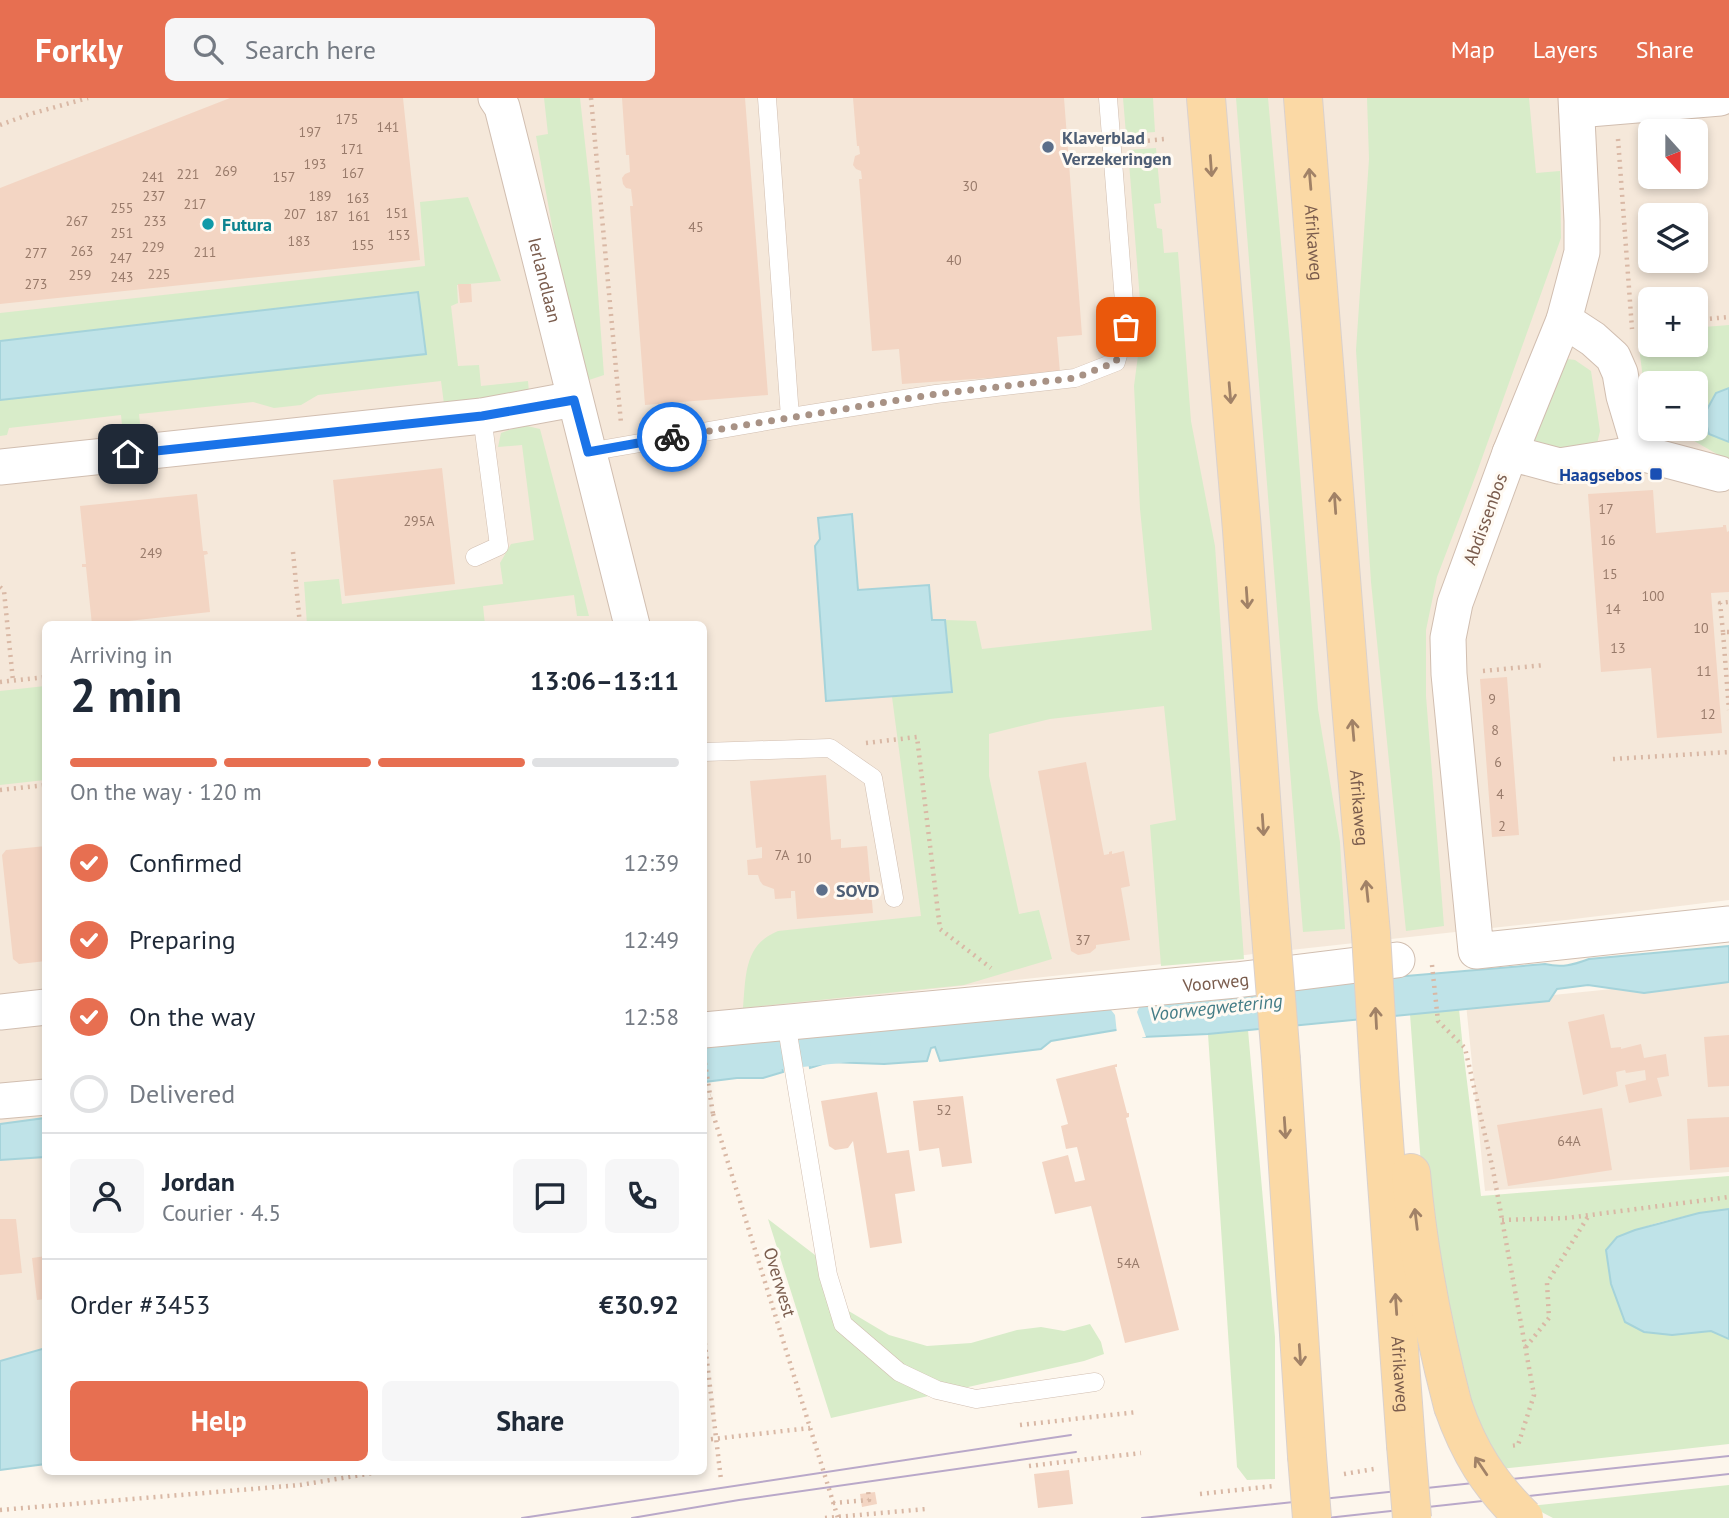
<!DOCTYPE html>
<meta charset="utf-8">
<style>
body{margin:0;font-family:"PT Sans",sans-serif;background:#f6f6f7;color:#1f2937;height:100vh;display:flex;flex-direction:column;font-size:26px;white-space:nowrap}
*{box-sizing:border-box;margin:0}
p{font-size:23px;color:#747a83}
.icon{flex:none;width:38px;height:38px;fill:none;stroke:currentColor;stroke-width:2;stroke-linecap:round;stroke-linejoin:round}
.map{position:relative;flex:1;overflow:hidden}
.details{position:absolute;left:42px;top:523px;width:665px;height:854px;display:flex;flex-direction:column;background:#fff;border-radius:10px;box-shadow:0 4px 10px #0003}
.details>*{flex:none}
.needle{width:46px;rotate:159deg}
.fabs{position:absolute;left:1638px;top:21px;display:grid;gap:14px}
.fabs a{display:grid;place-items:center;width:70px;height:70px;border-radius:10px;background:#fff;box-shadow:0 4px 10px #0003;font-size:35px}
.pin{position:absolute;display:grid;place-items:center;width:60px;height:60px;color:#fff;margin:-30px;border-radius:14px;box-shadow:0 4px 10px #0006}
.courier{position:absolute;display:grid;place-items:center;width:70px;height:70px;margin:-35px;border:5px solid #1a73e8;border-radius:50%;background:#fff;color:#222;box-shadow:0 2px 9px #0007}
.summary em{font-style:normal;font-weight:700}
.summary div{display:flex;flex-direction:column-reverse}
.summary{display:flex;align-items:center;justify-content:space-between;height:119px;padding:0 28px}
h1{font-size:46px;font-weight:700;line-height:52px}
.bar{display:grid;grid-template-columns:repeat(4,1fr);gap:10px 7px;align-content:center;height:84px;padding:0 28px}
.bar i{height:9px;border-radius:5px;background:#e0e1e3}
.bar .current{background:#e76f51}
.bar p{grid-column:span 4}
.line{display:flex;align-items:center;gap:18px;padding:0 28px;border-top:2px solid #e0e1e3}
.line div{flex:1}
.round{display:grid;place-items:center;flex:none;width:74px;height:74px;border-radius:10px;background:#f6f6f7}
ol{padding:0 28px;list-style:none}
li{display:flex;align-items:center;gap:21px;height:77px}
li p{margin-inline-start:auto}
li .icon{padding:7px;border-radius:50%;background:#e76f51;color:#fff;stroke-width:4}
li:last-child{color:#747a83}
li i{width:38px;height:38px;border:4px solid #e0e1e3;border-radius:50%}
.action{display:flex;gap:14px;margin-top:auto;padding:14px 28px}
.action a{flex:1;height:80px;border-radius:10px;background:#e76f51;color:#fff;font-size:28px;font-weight:700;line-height:80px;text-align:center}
.action a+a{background:#f6f6f7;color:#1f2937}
header{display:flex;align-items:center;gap:42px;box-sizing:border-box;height:98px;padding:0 35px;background:#e76f51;color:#fff}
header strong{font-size:33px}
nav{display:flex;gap:38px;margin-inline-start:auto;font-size:24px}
.search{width:490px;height:63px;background:#f6f6f7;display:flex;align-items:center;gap:18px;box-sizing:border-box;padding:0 24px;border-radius:10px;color:#747a83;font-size:26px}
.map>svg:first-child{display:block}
.residential{fill:#f5e8da;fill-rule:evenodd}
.green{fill:#d8ecc9}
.water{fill:#bfe3e8;stroke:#a5d3da;stroke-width:2}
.pier{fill:#fdf6ec}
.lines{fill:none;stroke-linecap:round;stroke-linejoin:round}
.canal{stroke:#bfe3e8;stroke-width:35}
.building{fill:#f3d5c3}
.lane-casing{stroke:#d1beb0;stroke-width:19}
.street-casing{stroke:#d1beb0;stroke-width:37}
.primary-casing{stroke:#dad1cd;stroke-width:40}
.path{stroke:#d9b8a5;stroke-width:4.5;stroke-dasharray:2 5;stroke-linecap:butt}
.lane{stroke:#fff;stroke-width:18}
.street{stroke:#fff;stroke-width:35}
.primary{stroke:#fbd9a5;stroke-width:38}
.tram{stroke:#b9a8c9;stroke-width:2}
.primary-bridge-casing{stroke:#dad1cd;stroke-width:40;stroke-linecap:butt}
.path-bridge{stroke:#d9b8a5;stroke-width:4.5;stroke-dasharray:2 5;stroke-linecap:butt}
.primary-bridge{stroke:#fbd9a5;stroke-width:38}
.oneway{stroke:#a18267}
.done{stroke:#a89285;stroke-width:7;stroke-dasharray:0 12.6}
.route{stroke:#1a73e8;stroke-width:9}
.service-dot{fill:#5c6f8a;stroke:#fffaf3;stroke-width:2.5}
.culture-dot{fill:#0f9aa8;stroke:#fffaf3;stroke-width:2.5}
.transit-dot{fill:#1a4fb4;stroke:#fffaf3;stroke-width:2.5}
.labels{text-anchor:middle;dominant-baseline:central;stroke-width:6;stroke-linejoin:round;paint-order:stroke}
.number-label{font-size:14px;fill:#987a6a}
.service-label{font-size:18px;font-weight:bold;fill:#4e5e75;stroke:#fffaf3;text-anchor:start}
.culture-label{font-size:18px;font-weight:bold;fill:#0d838f;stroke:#fffaf3;text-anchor:start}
.street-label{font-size:18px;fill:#7a5c4d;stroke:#fffaf3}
.transit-label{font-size:18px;font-weight:bold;fill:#164399;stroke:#fffaf3;text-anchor:end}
.water-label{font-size:19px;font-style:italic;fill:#437c86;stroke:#fffaf3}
</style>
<header>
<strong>Forkly</strong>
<div class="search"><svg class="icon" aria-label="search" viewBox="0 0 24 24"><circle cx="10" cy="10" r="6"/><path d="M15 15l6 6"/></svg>Search here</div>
<nav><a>Map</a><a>Layers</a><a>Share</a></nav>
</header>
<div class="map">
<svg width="1729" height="1420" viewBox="0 0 1729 1420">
<rect width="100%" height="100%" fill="#fdf6ec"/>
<path class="residential" d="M0 0H1729V802L1566 822 704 916V527H46L45 1320 0 1327ZM1650 33H1696V79H1650ZM1650 117H1696V163H1650ZM1650 201H1696V247H1650ZM1650 285H1696V331H1650Z
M1729 879V1074L1485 1093 1466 906Z"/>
<path class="green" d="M544 0H580L591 99 604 277 586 283 555 145 536 38 548 36Z
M1123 0H1153L1155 34 1126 36Z
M1236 0H1268L1291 257 1318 611 1340 744 1345 831 1303 834Z
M1367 0H1529L1536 75 1560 73 1561 140 1477 374 1437 479 1426 532V598L1444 828 1406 833 1371 484 1356 252 1369 61Z
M1156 50 1161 105 1154 106 1157 130 1162 131 1164 155 1178 154 1191 323 1215 448 1244 861 1161 868 1150 727 1176 722 1164 608 1050 621 989 636V678L1019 816 1039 812 1052 861 964 887 743 910C746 877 744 847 778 833L921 818 892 599 952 594 945 522 976 523 982 551 1152 532 1140 411 1134 288 1142 227 1128 52Z
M468 99 501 183 457 187 458 205 451 208 458 268 479 267 481 288 528 283 529 294 444 306 441 283 318 297 301 307 274 310 253 304 139 316 141 335 123 338 121 317 9 330 7 337 0 338V302L425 256 417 194 0 243V215L425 168 420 104Z
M1729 227V363L1682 336 1678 331H1696V285H1650V291L1643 281 1639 249 1650 246 1696 247V231L1704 229Z
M1560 260 1575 262 1591 273 1600 333 1597 346 1540 353H1523Z
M523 327 540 331 589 518H577L574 497 483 508 485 527H307L304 484 339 481 342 506 503 486 500 465 511 446 534 442 522 347 498 349 501 335Z
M45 588V682L0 687V593Z
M1459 911 1463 951 1481 1098 1729 1078V1111C1690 1116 1653 1124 1617 1139L1672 1237 1711 1233 1729 1241V1346L1500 1371 1466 1298 1421 1067 1410 916Z
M1248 932 1275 1239V1381L1247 1382 1237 1369 1208 936Z
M768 1121 815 1157 842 1209 889 1237 927 1248 971 1245 1017 1232 1041 1229 1064 1233 1090 1226 1101 1244 1104 1256 1084 1263 831 1320Z
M1729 1387V1420H1553L1530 1408Z"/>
<path class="water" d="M418 194 426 256 0 302V243Z
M1729 290V344L1709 336 1704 317 1716 295Z
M852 416 858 492 929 487 932 522H945L952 594 826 603 815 448 820 441 818 420Z
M1729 848V884L1644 895 1588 887 1557 891 1549 903 1208 936 1143 939 1140 928 1051 943 1041 951 940 963 935 949 931 950 927 963 884 966 829 964 810 970 806 945 808 937 1350 878H1406L1545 866C1562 870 1573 867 1589 861Z
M775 942 779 947 783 974 763 980H737L704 984V951Z
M45 1020V1059L0 1062V1026Z
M1729 1111V1241L1711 1233 1672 1237 1644 1234 1625 1224 1611 1186 1606 1152 1617 1139 1635 1132 1699 1115Z
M42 1251 46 1254 45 1366 0 1372V1263Z"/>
<path class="pier" d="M1144 899 1137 914 1146 939 1140 940 1138 932 1117 936 1115 917 1104 903Z"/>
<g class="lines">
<path class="canal" d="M704 962 853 946"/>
</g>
<path class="building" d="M230 0H403L420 162 0 206V90Z
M622 0H745L768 297 645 307 630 108H633L631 91 626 90 623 86 622 80 625 76 630 74 629 57H626Z
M853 0H1064L1082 237 1057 239 1060 275 902 286 899 251 872 253 859 81H862L861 73 856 71 853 67 855 58 860 56 859 48H857Z
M458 186H471L472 204 460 205Z
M442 370 455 486 345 498 333 382Z
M1653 392 1656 435 1723 429V427H1726L1727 434 1729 433V494L1711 495 1722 635 1657 640 1651 570 1601 574 1588 396Z
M197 396 203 453H207L208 456 204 457 210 514 92 527 86 469H82V466H86L80 408Z
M1507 579 1519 737 1492 739 1480 581Z
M1086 664 1104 757 1109 756V754L1112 753V756L1124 753 1130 788 1121 790 1130 842 1096 847V850L1090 855 1078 857 1071 853 1038 673Z
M826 677 831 742 841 741V750L867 748 873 815 797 821 795 793H791V800L775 801 774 791 763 787 760 783 758 777H748L747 762 762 760V749L756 750 750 683Z
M46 748V863L19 866 13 861 2 757 6 752Z
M1604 916 1611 950 1621 949V951L1641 946 1644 960 1666 956 1669 978 1657 980 1662 998 1629 1005 1625 987 1646 982 1645 972 1626 975 1625 972 1616 974 1618 988 1583 997 1568 924Z
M1729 937V988L1708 989 1704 939Z
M1117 966V969H1115L1127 1015H1129V1019L1126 1020 1179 1232 1125 1245 1091 1108 1055 1116 1042 1064 1068 1057 1075 1084 1085 1082 1077 1049 1066 1051 1061 1028 1068 1026 1056 981Z
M877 994 887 1055 909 1052 915 1093 895 1096 902 1145 870 1150 853 1043 848 1050 835 1052 829 1048 821 1003Z
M963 998 972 1065 942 1069 939 1050 919 1053 913 1003Z
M1602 1010 1612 1072 1508 1088 1497 1027Z
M1729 1019V1069L1690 1072 1687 1021Z
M0 1121H16L22 1175 0 1177Z
M46 1158V1201L37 1202 32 1160Z
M1069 1372 1073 1406 1038 1410 1034 1376Z
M875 1394 877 1406 862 1409 860 1396Z"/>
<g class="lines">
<defs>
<path id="lane" d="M767 0 790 319
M588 354 790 319 936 296 1075 280 1116 264 1126 229 1108 0
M475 459 499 448 482 318
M704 654 830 650 873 680 894 800
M786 924 828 1177 843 1226 899 1274 937 1292 976 1301 1095 1284"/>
<g id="street">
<path id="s1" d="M496 0 502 9 632 527"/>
<path d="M1576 0 1582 123V154L1564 222 1510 355 1455 505 1448 540 1449 576 1476 853 1729 826"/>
<path d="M1577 12 1720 0"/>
<path d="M1564 222 1593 241 1613 259 1620 275 1624 298 1641 355"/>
<path d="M1510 355 1559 368 1641 355 1720 376"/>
<path d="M0 369 482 318 574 301"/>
<path d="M0 914 46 909"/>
<path id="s2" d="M704 932 1236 882 1397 862"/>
<path d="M0 1003 46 999"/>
</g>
<g id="primary">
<path d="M1206 0 1242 432 1269 812"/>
<path id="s3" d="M1303 0 1351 607 1371 836"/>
<path d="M1281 962 1307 1358"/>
<path id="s4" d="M1380 988 1406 1347"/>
<path d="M1411 1075C1418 1154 1433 1231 1453 1308"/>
</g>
</defs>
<use href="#lane" class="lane-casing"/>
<use href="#street" class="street-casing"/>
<use href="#primary" class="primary-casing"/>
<path class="path" d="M591 0 621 325
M0 27 30 16 88 0
M1618 41 1632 231
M1134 44 1165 41
M1696 222 1729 219
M293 454 300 527
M0 489 4 493 13 583
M1723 534 1720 505 1729 504
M1729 534H1723L1729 612
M1483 573 1545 567
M0 584 46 579
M866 645 917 639 940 831 991 870
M1613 661 1729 654
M0 692 46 687
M1432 867 1438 923 1465 950 1493 1072 1534 1297 1518 1347 1510 1348
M705 965 713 1016
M704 1000 711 998
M1502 1122 1567 1120 1729 1099
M704 1238 721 1382
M1526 1249 1549 1220 1547 1185 1589 1117
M1020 1327 1137 1314
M704 1342 810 1330
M1029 1368 1141 1355
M1344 1376 1374 1371
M1200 1396 1274 1388
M833 1405 869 1402 868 1391
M0 1412 300 1387 379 1374
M825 1420 926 1411"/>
<use href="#lane" class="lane"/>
<use href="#street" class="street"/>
<use href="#primary" class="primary"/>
<path class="tram" d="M522 1420 1071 1337
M632 1420 739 1402 1076 1354
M1142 1420 1729 1358
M1327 1420 1729 1376"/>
<defs>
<path id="primary-bridge" d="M1269 812 1281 962
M1371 836 1380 988
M1453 1308C1469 1354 1489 1386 1524 1420
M1406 1347 1412 1420
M1307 1358 1312 1420"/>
</defs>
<use href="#primary-bridge" class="primary-bridge-casing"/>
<path class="path-bridge" d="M713 1016 838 1420"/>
<use href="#primary-bridge" class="primary-bridge"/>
</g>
<defs><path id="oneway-shaft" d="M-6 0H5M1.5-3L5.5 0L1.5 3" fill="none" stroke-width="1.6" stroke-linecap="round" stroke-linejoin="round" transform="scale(1.75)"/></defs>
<g class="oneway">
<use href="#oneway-shaft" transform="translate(1211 68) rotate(86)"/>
<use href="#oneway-shaft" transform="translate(1310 81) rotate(-95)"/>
<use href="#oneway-shaft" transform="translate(1230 295) rotate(85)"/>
<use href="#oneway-shaft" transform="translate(1335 405) rotate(-94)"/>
<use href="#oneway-shaft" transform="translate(1247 500) rotate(86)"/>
<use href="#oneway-shaft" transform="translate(1353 632) rotate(-95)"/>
<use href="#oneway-shaft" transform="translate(1263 727) rotate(86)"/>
<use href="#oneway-shaft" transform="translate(1367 793) rotate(-96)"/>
<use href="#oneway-shaft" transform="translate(1376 920) rotate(-93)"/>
<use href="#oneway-shaft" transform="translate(1285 1030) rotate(86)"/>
<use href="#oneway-shaft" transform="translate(1416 1121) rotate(-97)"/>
<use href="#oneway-shaft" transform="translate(1396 1206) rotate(-94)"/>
<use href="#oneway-shaft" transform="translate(1300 1257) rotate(86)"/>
<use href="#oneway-shaft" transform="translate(1481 1368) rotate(-124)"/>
</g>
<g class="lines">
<path class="done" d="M672 339 936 296 1075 280 1116 264 1126 229"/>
<path class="route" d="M128 356 482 318 574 302 588 354 672 339"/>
</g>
<g class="service-dot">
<circle cx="1048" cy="49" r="7"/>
<circle cx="822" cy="792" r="7"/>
</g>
<circle class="culture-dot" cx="208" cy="126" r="7"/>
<rect class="transit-dot" x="1649" y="369" width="14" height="14" rx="3.5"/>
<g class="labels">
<g class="number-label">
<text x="347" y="21">175</text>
<text x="388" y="29">141</text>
<text x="310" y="34">197</text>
<text x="352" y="51">171</text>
<text x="315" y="66">193</text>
<text x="226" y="73">269</text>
<text x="353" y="75">167</text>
<text x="188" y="76">221</text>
<text x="153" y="79">241</text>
<text x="284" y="79">157</text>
<text x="970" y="88">30</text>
<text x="154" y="98">237</text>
<text x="320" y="98">189</text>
<text x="358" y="100">163</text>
<text x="195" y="106">217</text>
<text x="122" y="110">255</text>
<text x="397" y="115">151</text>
<text x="295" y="116">207</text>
<text x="327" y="118">187</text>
<text x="359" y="118">161</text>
<text x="77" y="123">267</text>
<text x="155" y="123">233</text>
<text x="696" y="129">45</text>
<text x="122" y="135">251</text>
<text x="399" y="137">153</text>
<text x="299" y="143">183</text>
<text x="363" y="147">155</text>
<text x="153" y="149">229</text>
<text x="82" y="153">263</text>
<text x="205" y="154">211</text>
<text x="36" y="155">277</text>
<text x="121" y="160">247</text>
<text x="954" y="162">40</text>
<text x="159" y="176">225</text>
<text x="80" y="177">259</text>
<text x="122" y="179">243</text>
<text x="36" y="186">273</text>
<text x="1606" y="411">17</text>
<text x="419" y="423">295A</text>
<text x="1608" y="442">16</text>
<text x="151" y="455">249</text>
<text x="1610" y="476">15</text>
<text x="1653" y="498">100</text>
<text x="1613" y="511">14</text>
<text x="1701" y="530">10</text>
<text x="1618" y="550">13</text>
<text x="1704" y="573">11</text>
<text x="1492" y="601">9</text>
<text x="1708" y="616">12</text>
<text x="1495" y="632">8</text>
<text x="1498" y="664">6</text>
<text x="1500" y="696">4</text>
<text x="1502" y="728">2</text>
<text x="782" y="757">7A</text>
<text x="804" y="760">10</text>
<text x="1083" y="842">37</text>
<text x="944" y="1012">52</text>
<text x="1569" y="1043">64A</text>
<text x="1128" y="1165">54A</text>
</g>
<g class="service-label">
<text x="1062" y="39">Klaverblad<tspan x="1062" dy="21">Verzekeringen</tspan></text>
<text x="836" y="792">SOVD</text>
</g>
<g class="culture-label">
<text x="222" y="126">Futura</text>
</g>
<g class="street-label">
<text stroke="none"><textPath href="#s3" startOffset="145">Afrikaweg</textPath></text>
<text stroke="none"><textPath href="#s1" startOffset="189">Ierlandlaan</textPath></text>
<text transform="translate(1485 421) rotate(-70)">Abdissenbos</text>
<text stroke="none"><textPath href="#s3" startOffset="712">Afrikaweg</textPath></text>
<text stroke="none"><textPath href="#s2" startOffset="514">Voorweg</textPath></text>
<text transform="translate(780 1184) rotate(73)">Overwest</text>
<text stroke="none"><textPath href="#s4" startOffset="289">Afrikaweg</textPath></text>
</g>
<g class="transit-label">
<text x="1642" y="376">Haagsebos</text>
</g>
<g class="water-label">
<text transform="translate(1216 909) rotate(-6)">Voorwegwetering</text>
</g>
</g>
</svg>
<div class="fabs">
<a><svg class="needle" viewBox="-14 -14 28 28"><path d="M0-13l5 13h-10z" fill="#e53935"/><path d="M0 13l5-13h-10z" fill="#747a83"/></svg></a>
<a><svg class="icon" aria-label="layers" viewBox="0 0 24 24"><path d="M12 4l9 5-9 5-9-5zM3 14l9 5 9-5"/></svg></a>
<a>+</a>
<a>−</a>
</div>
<div class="pin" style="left:1126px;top:229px;background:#ea580c"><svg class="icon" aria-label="bag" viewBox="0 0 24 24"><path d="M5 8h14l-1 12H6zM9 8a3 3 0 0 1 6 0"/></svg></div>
<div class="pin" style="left:128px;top:356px;background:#1f2937"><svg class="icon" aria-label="home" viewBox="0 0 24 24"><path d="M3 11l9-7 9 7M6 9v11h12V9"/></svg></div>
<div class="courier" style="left:672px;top:339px"><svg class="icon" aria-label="bike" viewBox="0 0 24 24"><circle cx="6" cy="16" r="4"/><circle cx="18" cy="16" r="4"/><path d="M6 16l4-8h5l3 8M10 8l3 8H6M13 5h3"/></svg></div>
<section class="details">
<div class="summary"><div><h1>2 min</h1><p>Arriving in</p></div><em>13:06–13:11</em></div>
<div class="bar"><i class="current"></i><i class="current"></i><i class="current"></i><i></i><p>On the way · 120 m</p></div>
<ol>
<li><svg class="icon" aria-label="check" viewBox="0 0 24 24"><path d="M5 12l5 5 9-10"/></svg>Confirmed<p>12:39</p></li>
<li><svg class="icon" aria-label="check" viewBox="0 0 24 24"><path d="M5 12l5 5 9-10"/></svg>Preparing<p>12:49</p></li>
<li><svg class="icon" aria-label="check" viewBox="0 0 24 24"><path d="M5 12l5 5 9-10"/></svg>On the way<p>12:58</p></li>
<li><i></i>Delivered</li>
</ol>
<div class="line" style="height:126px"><a class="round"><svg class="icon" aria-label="person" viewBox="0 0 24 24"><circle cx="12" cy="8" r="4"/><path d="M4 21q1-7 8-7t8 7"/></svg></a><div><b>Jordan</b><p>Courier · 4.5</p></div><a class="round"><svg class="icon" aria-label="chat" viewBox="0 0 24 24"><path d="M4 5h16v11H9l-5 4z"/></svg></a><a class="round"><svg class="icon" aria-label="phone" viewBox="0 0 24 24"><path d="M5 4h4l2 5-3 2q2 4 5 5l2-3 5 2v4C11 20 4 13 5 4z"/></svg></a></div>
<div class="line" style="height:91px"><div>Order #3453</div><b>€30.92</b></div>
<div class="action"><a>Help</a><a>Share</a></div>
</section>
</div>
